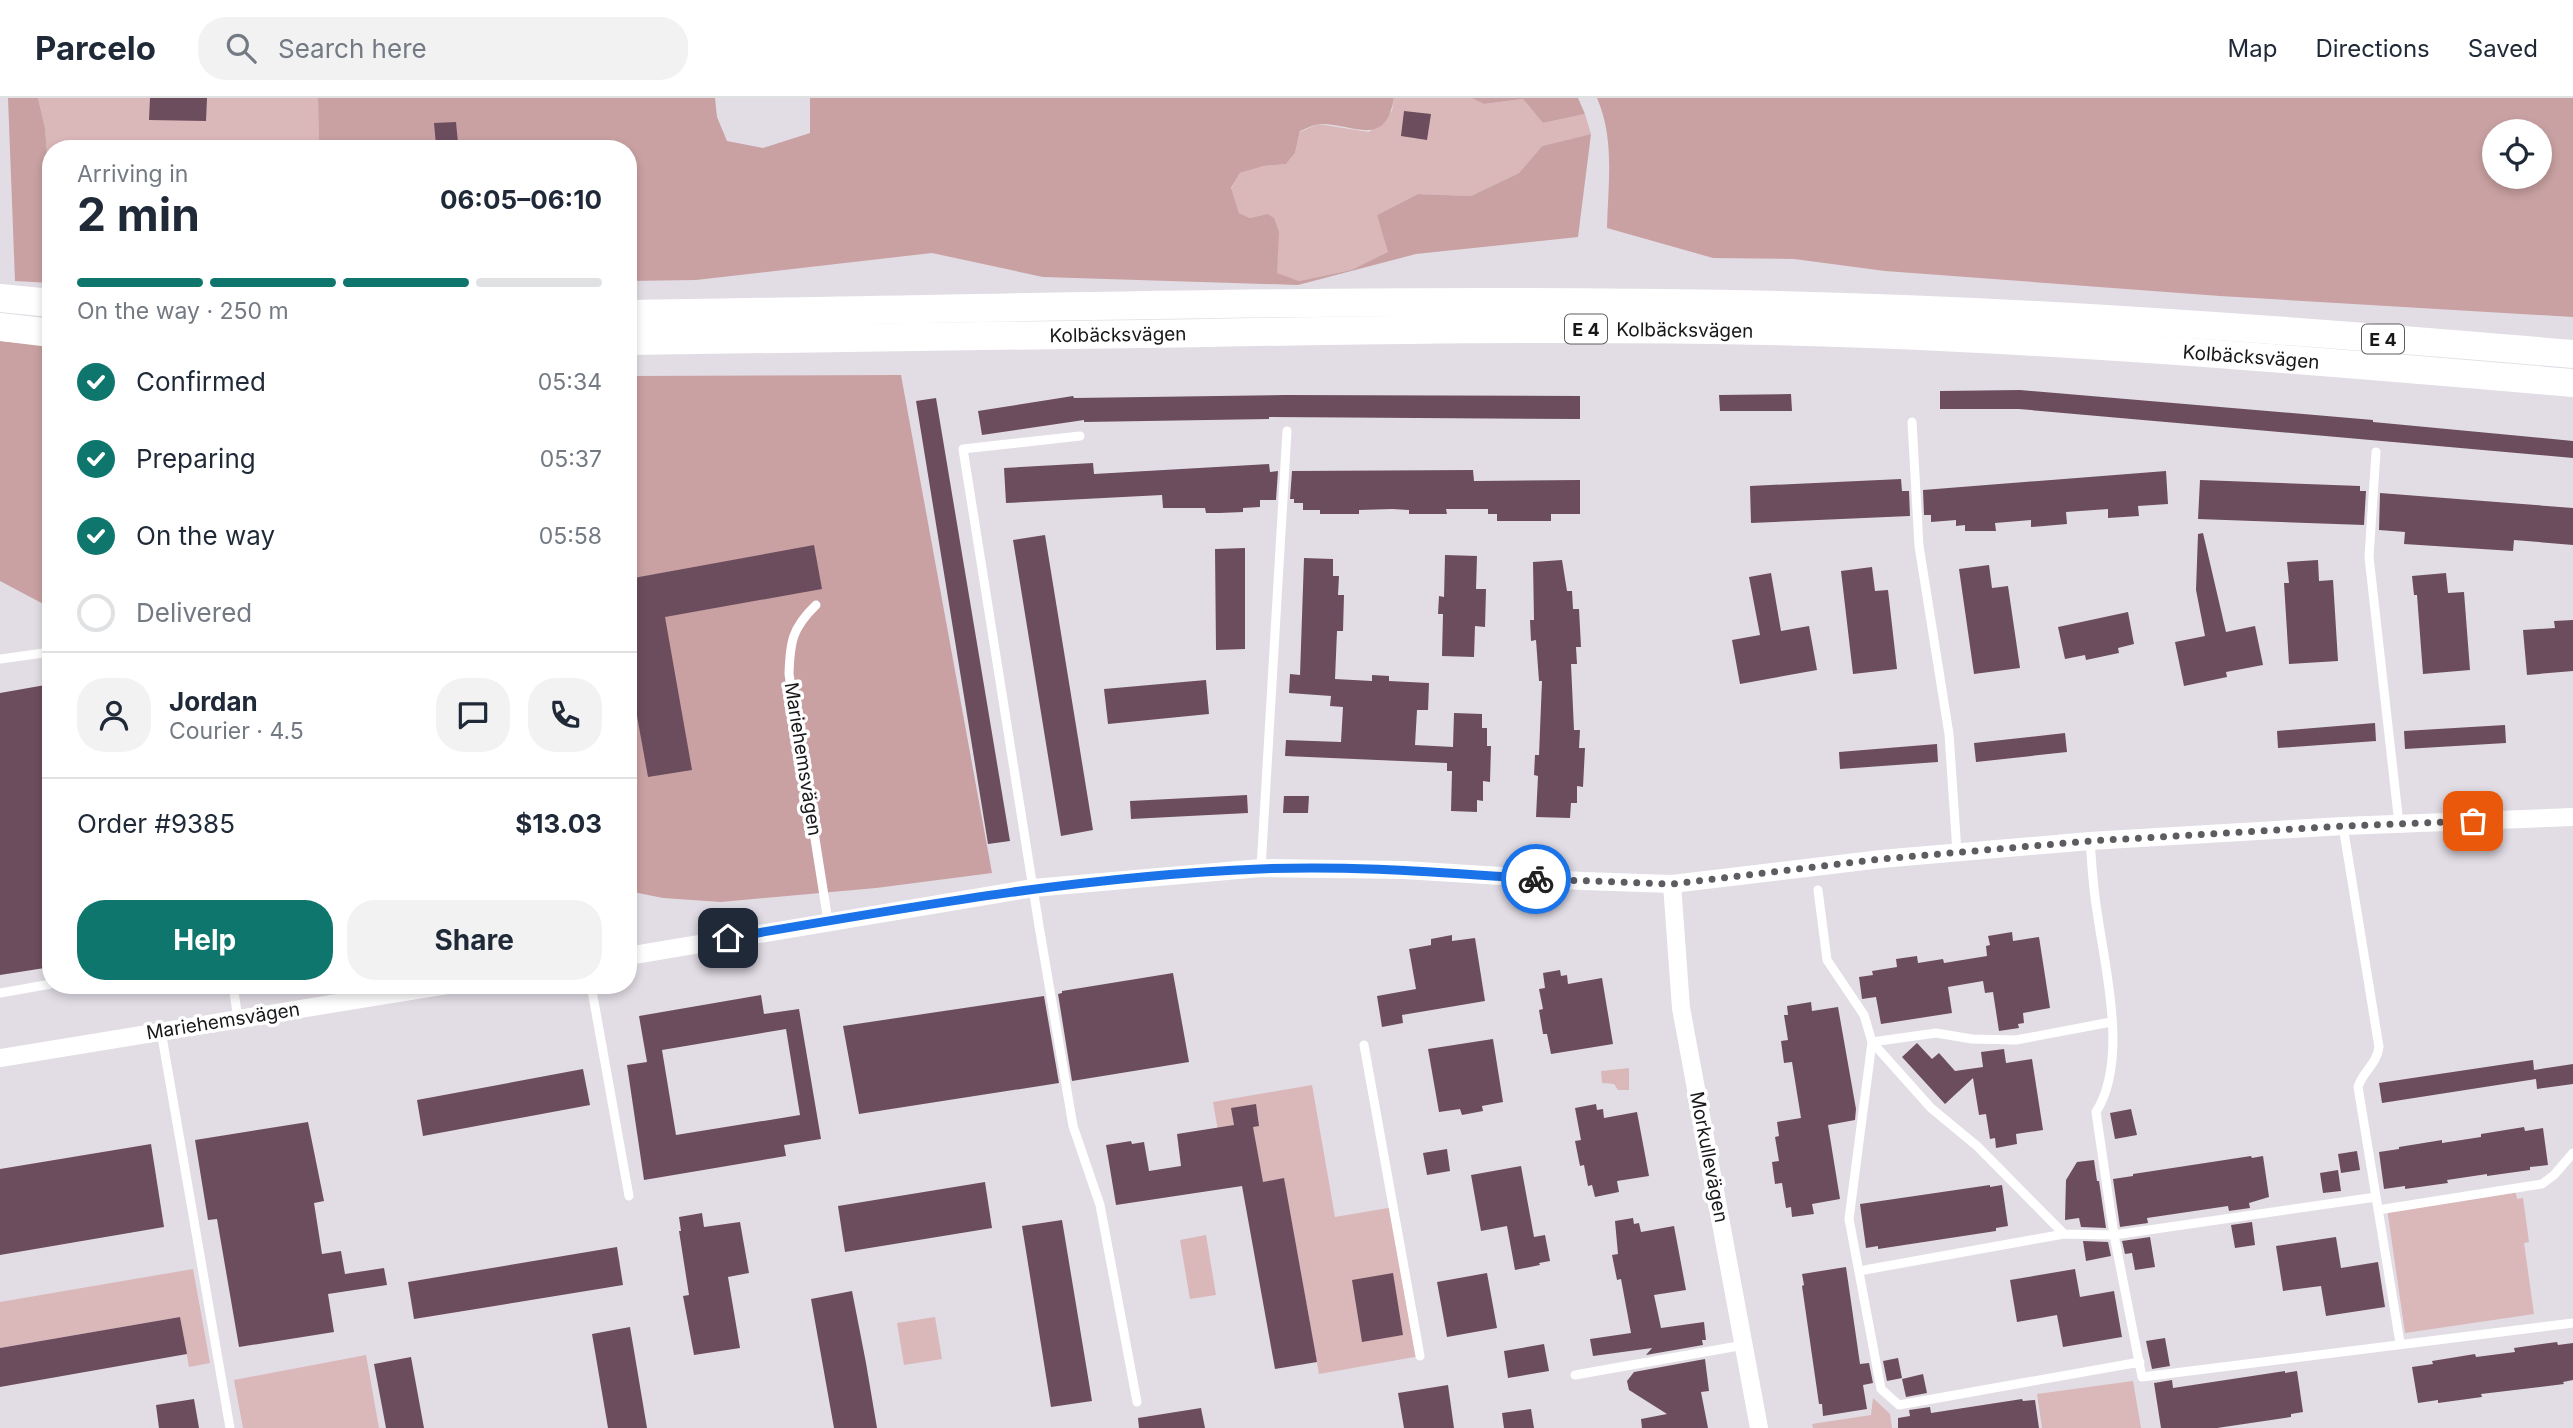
<!DOCTYPE html>
<meta charset="utf-8">
<style>
body{margin:0;font-family:Inter,sans-serif;background:#f2f2f3;color:#1f2937;height:100vh;display:flex;flex-direction:column;font-size:26px;white-space:nowrap}
*{box-sizing:border-box;margin:0}
p{font-size:23px;color:#747a83}
.icon{flex:none;width:38px;height:38px;fill:none;stroke:currentColor;stroke-width:2;stroke-linecap:round;stroke-linejoin:round}
.map{position:relative;flex:1;overflow:hidden}
.sheet{position:absolute;left:42px;top:42px;width:595px;height:854px;display:flex;flex-direction:column;background:#fff;border-radius:28px;box-shadow:0 4px 10px #0003}
.sheet>*{flex:none}
.tools{position:absolute;left:2482px;top:21px;display:grid;gap:14px}
.tools a{display:grid;place-items:center;width:70px;height:70px;border-radius:50%;background:#fff;box-shadow:0 4px 10px #0003;font-size:35px}
.pin{position:absolute;display:grid;place-items:center;width:60px;height:60px;color:#fff;margin:-30px;border-radius:14px;box-shadow:0 4px 10px #0006}
.courier{position:absolute;display:grid;place-items:center;width:70px;height:70px;margin:-35px;border:5px solid #1a73e8;border-radius:50%;background:#fff;color:#222;box-shadow:0 2px 9px #0007}
.headline em{font-style:normal;font-weight:700}
.headline div{display:flex;flex-direction:column-reverse}
.headline{display:flex;align-items:center;justify-content:space-between;height:119px;padding:0 35px}
h1{font-size:46px;font-weight:700;line-height:52px}
.bar{display:grid;grid-template-columns:repeat(4,1fr);gap:10px 7px;align-content:center;height:84px;padding:0 35px}
.bar i{height:9px;border-radius:5px;background:#e0e1e3}
.bar .active{background:#0f766e}
.bar p{grid-column:span 4}
.line{display:flex;align-items:center;gap:18px;padding:0 35px;border-top:2px solid #e0e1e3}
.line div{flex:1}
.round{display:grid;place-items:center;flex:none;width:74px;height:74px;border-radius:28px;background:#f2f2f3}
ol{padding:0 35px;list-style:none}
li{display:flex;align-items:center;gap:21px;height:77px}
li p{margin-inline-start:auto}
li .icon{padding:7px;border-radius:50%;background:#0f766e;color:#fff;stroke-width:4}
li:last-child{color:#747a83}
li i{width:38px;height:38px;border:4px solid #e0e1e3;border-radius:50%}
.action{display:flex;gap:14px;margin-top:auto;padding:14px 35px}
.action a{flex:1;height:80px;border-radius:28px;background:#0f766e;color:#fff;font-size:28px;font-weight:700;line-height:80px;text-align:center}
.action a+a{background:#f2f2f3;color:#1f2937}
header{display:flex;align-items:center;gap:42px;box-sizing:border-box;height:98px;padding:0 35px;background:#fff;border-bottom:2px solid #e0e1e3}
header strong{font-size:33px}
nav{display:flex;gap:38px;margin-inline-start:auto;font-size:24px}
.search{width:490px;height:63px;background:#f2f2f3;display:flex;align-items:center;gap:18px;box-sizing:border-box;padding:0 24px;border-radius:28px;color:#747a83;font-size:26px}
.map>svg:first-child{display:block}
.green{fill:#dab7b8}
.forest{fill:#c9a1a2;fill-rule:evenodd}
.building{fill:#6c4d5e;fill-rule:evenodd}
.lines{fill:none;stroke-linecap:round;stroke-linejoin:round}
.service{stroke:#fff;stroke-width:9}
.minor{stroke:#fff;stroke-width:18}
.trunk{stroke:#fff;stroke-width:28}
.done{stroke:#5f5c61;stroke-width:7;stroke-dasharray:0 12.6}
.route{stroke:#1a73e8;stroke-width:9}
.labels{text-anchor:middle;dominant-baseline:central;stroke-width:7;stroke-linejoin:round;paint-order:stroke}
.shield{fill:#fff;stroke:#5e5d5f;stroke-width:2}
.shield-label{font-size:18px;font-weight:bold;fill:#19171a}
.street-label{font-size:19px;fill:#19171a;stroke:#fff}
</style>
<header>
<strong>Parcelo</strong>
<div class="search"><svg class="icon" aria-label="search" viewBox="0 0 24 24"><circle cx="10" cy="10" r="6"/><path d="M15 15l6 6"/></svg>Search here</div>
<nav><a>Map</a><a>Directions</a><a>Saved</a></nav>
</header>
<div class="map">
<svg width="2573" height="1330" viewBox="0 0 2573 1330">
<rect width="100%" height="100%" fill="#e2dde5"/>
<path class="green" d="M38 0H318L319 51H51V74L48 69 45 30Z
M1394 0H1471L1484 6 1523 1 1543 25 1585 16 1591 36 1542 48 1519 75 1471 98 1418 96 1377 117 1389 154 1351 172 1299 183 1277 176 1267 116 1250 120 1239 115 1231 91 1240 75 1264 68 1286 66 1295 55 1300 34 1318 26 1369 34 1392 13Z
M1629 970V992H1618L1614 986 1602 985 1601 973Z
M1312 987 1335 1119 1394 1109 1420 1258 1319 1276 1284 1081 1228 1090 1213 1004Z
M2515 1091 2517 1101 2523 1100 2529 1144 2524 1145 2534 1216 2405 1235 2387 1110Z
M1206 1137 1216 1197 1190 1201 1180 1142Z
M193 1171 210 1265 189 1269 180 1219 0 1250V1204Z
M935 1219 942 1261 904 1267 897 1225Z
M366 1257 379 1330H243L234 1282Z
M2133 1283 2141 1330H2042L2037 1296Z
M1873 1300 1890 1316 1892 1330H1813L1812 1326 1871 1317Z"/>
<path class="forest" d="M8 0H38L45 30 48 69 51 74V138L48 141 51 146V185L15 183Z
M318 0H715L717 19 727 43 763 50 810 35V0H1394C1385 51 1355 26 1321 26 1314 26 1306 31 1300 33L1295 55 1286 66 1264 68 1240 75 1231 90 1239 115 1250 120 1267 116 1274 120 1279 134 1277 175 1299 183 1351 172 1388 154 1377 117 1418 96 1471 98 1519 75 1542 48 1591 36 1578 139 1416 156 1298 187 1043 179 932 155 696 182 628 183V51H319Z
M1471 0H1578L1585 16 1543 25 1523 1 1484 6Z
M1597 0H2573V219L2220 198 1885 173 1794 161 1713 160 1607 130C1608 86 1615 41 1597 0ZM2539 33V79H2494V33Z
M0 243 51 248V510L0 483Z
M901 277 992 775 876 790 721 804 663 800 628 793V278Z"/>
<path class="building" d="M150 0H207L206 23 149 22Z
M1404 13 1431 16 1427 42 1401 38Z
M456 24 458 45 436 47 434 25Z
M2020 292 2373 322V324L2573 343V360L2019 311H1940V293Z
M1791 296 1792 313H1720L1719 297Z
M1285 297 1580 298V321L1269 319V321L1084 324V322L982 337 978 313 1073 298 1074 300Z
M936 300 1010 743 988 746 916 303Z
M1093 365 1094 376 1269 366 1270 374 1278 373 1276 402H1260V409L1243 410V414L1219 415H1206L1205 410H1163L1162 397 1006 405 1004 370Z
M1473 372 1474 383 1580 382V416H1551V423H1497V416H1488V411H1446L1447 416H1409V412L1392 411 1359 412V416H1320V412H1303V405H1294V401H1290L1292 373Z
M2166 373 2168 406 2138 408 2139 418 2108 420V411L2066 414 2067 426 2031 429V422L1995 425 1996 433H1965V427L1956 428V422L1931 424V417H1924L1923 392Z
M1901 381 1902 393H1909L1910 418 1751 425 1750 388Z
M2200 382 2360 388V393H2366L2364 427 2198 421Z
M2380 395 2573 410V447L2514 442 2513 453 2404 446 2405 434 2379 432Z
M2203 435 2226 534 2255 528 2263 567 2226 574 2227 579 2184 588 2175 544 2205 538 2196 492 2198 436Z
M1045 437 1093 732 1061 738 1013 442Z
M814 447 822 491 665 519 692 672 648 679 628 568V481Z
M1245 450V551L1216 552 1215 451Z
M1445 457 1477 458 1476 491H1486L1485 529 1475 528 1474 559 1442 558 1443 516H1438L1439 498 1444 499Z
M1304 460 1333 461V478H1339L1338 497H1344L1343 533H1337L1335 581 1372 583V577L1389 578V583L1429 585 1428 612H1417L1415 647 1453 649 1454 615 1482 616V630H1487V648H1491L1490 684 1483 683V703L1477 702V714L1451 713 1452 673H1447V665L1285 658 1286 642 1341 644 1343 609 1330 608 1331 598 1289 595 1290 576 1300 577Z
M1562 462 1567 493H1572L1573 511H1579L1581 549H1576L1577 566H1571L1574 632H1580L1579 650H1585L1583 689 1577 688V705H1571L1570 720 1536 719 1538 678 1534 677 1535 657H1539L1542 583H1539L1536 542 1531 543 1530 522H1534L1533 464Z
M2318 462 2319 483 2333 482 2338 563 2289 566 2284 485H2289L2287 464Z
M1989 467 1992 490 2008 488 2020 570 1974 576 1959 471Z
M1872 469 1875 493 1888 492 1897 571 1853 576 1841 473Z
M1771 475 1781 533 1809 528 1817 572 1740 586 1732 542 1760 537 1749 479Z
M2446 475 2448 495 2464 494 2470 572 2423 576 2417 497H2414L2412 478Z
M2128 514 2134 546 2118 550 2119 555 2086 562 2085 557 2065 561 2058 529Z
M2573 522V573L2527 577 2523 532 2555 530 2554 523Z
M1206 582 1209 616 1108 626 1104 591Z
M51 586V869L0 877V595Z
M2375 625 2376 643 2278 650 2277 633Z
M2505 627 2506 645 2405 651 2404 633Z
M2065 635 2067 654 1976 664 1974 645Z
M1937 646 1938 664 1840 671 1839 654Z
M1247 697 1248 715 1131 721 1130 703Z
M1284 698H1309L1308 715H1283Z
M2012 834 2013 843 2039 839 2050 910 2023 915 2024 925 2018 926 2019 930 1999 933 1993 894 1985 895 1983 883 1948 889 1952 915 1881 926 1876 899 1862 901 1859 879 1873 877 1872 873 1897 869 1896 861 1917 858 1918 865 1943 861 1944 865 1987 858 1986 848 1990 847 1988 838Z
M1452 837V843L1475 840 1485 903 1402 917 1403 925 1382 929 1377 898 1416 891 1409 851 1431 847V841Z
M1560 872 1561 878 1567 877 1568 886 1602 880 1613 946 1551 956 1547 936H1543L1539 912 1543 911 1539 891 1545 890 1543 875Z
M1173 875 1189 964 1072 983 1058 896 1062 895V893Z
M761 897 764 916 799 911 821 1041 784 1047 786 1058 644 1082 627 967 647 964 639 918ZM786 931 800 1017 676 1037 662 952Z
M1044 898 1059 985 859 1016 843 928Z
M1811 904 1812 913 1838 909 1856 1011 1855 1022 1828 1027 1840 1101 1812 1106 1814 1116 1792 1119 1791 1109 1786 1110 1782 1085 1775 1086 1772 1064 1779 1063 1775 1039 1779 1038 1777 1024 1801 1020 1792 964 1784 965 1781 943 1788 942 1784 917H1788L1787 908Z
M1493 941 1503 1004 1482 1008 1483 1013 1462 1017 1460 1011 1439 1014 1428 951Z
M1917 945 1932 961 1939 955 1955 973 1983 969 1981 954 2004 951 2006 965 2032 961 2043 1032 2016 1036 2017 1046 1996 1050 1995 1040 1990 1041 1986 1016 1979 1017 1973 980 1945 1006 1902 959Z
M2533 962 2534 972 2573 966V986L2537 991 2536 981 2382 1005 2379 985Z
M583 971 590 1007 423 1038 417 1002Z
M1256 1006 1259 1028 1253 1029 1263 1084 1284 1080 1317 1264 1275 1271 1242 1088 1116 1107 1106 1047 1131 1043 1132 1046 1144 1044 1149 1073 1181 1068 1177 1036 1234 1027 1231 1010Z
M1596 1006 1597 1012 1603 1011 1604 1020 1637 1014 1649 1078 1617 1083 1619 1094 1595 1099 1592 1087 1588 1088 1584 1067 1580 1068 1575 1043 1581 1042 1575 1010Z
M2131 1011 2137 1037 2115 1041 2110 1015Z
M308 1024 324 1103 314 1105 322 1156 341 1153 345 1176 384 1170 387 1187 328 1196 334 1234 239 1249 217 1121 208 1122 195 1042Z
M2524 1029 2525 1033 2543 1030 2548 1067 2530 1069V1072L2487 1078V1076L2447 1082 2448 1085 2405 1091V1088L2384 1091 2379 1054 2399 1051V1049L2442 1042V1045L2481 1039V1036Z
M151 1046 164 1129 0 1157V1071Z
M1447 1051 1450 1073 1427 1077 1423 1055Z
M2357 1053 2360 1072 2341 1075 2338 1056Z
M2251 1058 2252 1060 2263 1058 2269 1099 2249 1105 2250 1110 2229 1113 2228 1108 2147 1120 2148 1125 2120 1129 2113 1081 2133 1078V1076Z
M2094 1062 2097 1083H2099L2106 1130 2081 1129 2079 1120 2065 1122 2066 1082 2077 1064Z
M1521 1068 1534 1139 1545 1137 1550 1163 1539 1165 1540 1167 1515 1172 1507 1128 1481 1133 1471 1077Z
M2338 1072 2341 1093 2323 1095 2320 1075Z
M985 1084 992 1130 845 1154 838 1108Z
M1990 1087V1089L2002 1087 2008 1128 1996 1130V1133L1878 1151V1148L1866 1150 1860 1106Z
M702 1115 704 1129 740 1124 749 1175 728 1179 740 1250 694 1257 683 1198 689 1197 679 1133H681L679 1119Z
M1633 1120 1634 1126 1639 1125 1641 1134 1674 1128 1686 1192 1654 1197 1661 1230 1704 1224 1706 1242H1702L1703 1247 1646 1257 1652 1250 1593 1258 1590 1241 1631 1235 1621 1181 1617 1182 1612 1157 1618 1156 1615 1123Z
M1062 1122 1092 1303 1051 1309 1022 1128Z
M2252 1124 2255 1147 2235 1150 2231 1127Z
M2150 1139 2155 1169 2135 1172 2132 1155 2125 1156 2122 1143Z
M2336 1139 2341 1170 2378 1164 2385 1209 2326 1218 2321 1188 2283 1193 2276 1148Z
M2083 1143 2108 1144 2111 1158 2086 1163Z
M617 1149 623 1187 414 1221 408 1184Z
M1846 1169 1860 1266 1869 1265 1873 1285 1863 1287 1867 1311 1823 1318 1822 1306H1819L1802 1188 1804 1187 1802 1176Z
M2075 1171 2080 1199 2114 1193 2122 1239 2063 1249 2057 1217 2017 1224 2010 1182Z
M1393 1175 1403 1237 1362 1244 1352 1182Z
M1487 1175 1497 1230 1447 1239 1437 1184Z
M852 1193 866 1265 877 1330H834L811 1201Z
M180 1219 187 1256 0 1289V1250Z
M630 1229 647 1330H608L592 1236Z
M2165 1240 2170 1268 2152 1271 2146 1243Z
M2557 1244 2558 1247 2573 1245V1282L2563 1284 2564 1286 2481 1296 2482 1299 2438 1305V1302L2418 1305 2412 1269 2433 1266 2432 1263 2475 1256 2476 1259 2515 1254 2514 1250Z
M1544 1246 1549 1273 1508 1280 1504 1253Z
M411 1259 424 1330H386L374 1266Z
M1898 1260 1902 1280 1887 1283 1883 1263Z
M1705 1261 1709 1293 1701 1294 1708 1330H1642L1641 1321 1667 1316 1629 1292 1627 1283 1634 1274Z
M2285 1273V1275L2297 1273 2303 1314 2291 1316V1319L2217 1330H2161L2154 1285 2172 1282 2173 1290Z
M1923 1276 1927 1295 1906 1299 1902 1281Z
M1448 1287 1454 1330H1404L1398 1295Z
M194 1301 199 1330H159L156 1307Z
M2022 1301 2023 1303 2035 1302 2039 1330H1898V1320L1910 1318 1909 1312 1930 1309 1931 1315Z
M1201 1310 1205 1330H1139L1138 1320Z
M1531 1311 1534 1330H1504L1502 1315Z"/>
<g class="lines">
<path class="service" d="M1912 324 1919 448 1949 636 1957 754
M1080 338 963 351 1039 828 1073 1028 1100 1107 1137 1304
M2376 354 2369 459 2399 726
M816 507C792 530 790 544 789 576L828 823
M0 561 51 554
M2343 728 2379 949C2377 966 2363 973 2358 989L2400 1245
M2090 743C2092 767 2093 790 2097 813 2105 871 2129 962 2096 1014L2114 1137 2142 1279 2573 1225
M1261 770 1287 333
M1818 792 1827 862 1864 917 1872 944 1931 1010 1977 1048 2064 1136
M233 887 238 921
M591 887 629 1098
M0 895 51 886
M2111 924 2016 942 1972 941 1936 935 1872 944 1849 1121 1881 1291 1899 1307 2140 1264
M161 933 230 1330
M1364 947 1420 1258
M2378 1112 2542 1086 2554 1077 2573 1055
M1859 1173 2064 1136 2114 1137 2376 1099
M1575 1277 1744 1247"/>
<path class="minor" d="M1672 786 1681 910 1759 1330
M628 858 1033 790 1261 770 1404 772 1583 783 1672 786 1881 761 2090 743 2343 728 2573 719
M0 960 447 887"/>
<g class="trunk">
<path d="M0 200 51 205"/>
<path d="M628 216C996 211 1365 199 1733 206 2014 211 2294 232 2573 256"/>
<path d="M0 229 51 235"/>
<path id="s1" d="M628 243C821 240 1013 238 1205 235 1427 231 1649 228 1870 236 2105 245 2339 265 2573 285"/>
</g>
</g>
<g class="lines">
<path class="done" d="M1536 781 1672 786 1881 761 2090 743 2343 728 2473 723"/>
<path class="route" d="M728 840C904 810 1081 778 1260 771 1352 767 1444 775 1536 781"/>
</g>
<g class="labels">
<g class="shield">
<rect x="1565" y="216.5" width="42" height="29" rx="5"/>
<rect x="2362" y="226.5" width="42" height="29" rx="5"/>
</g>
<g class="shield-label">
<text x="1586" y="231">E 4</text>
<text x="2383" y="241">E 4</text>
</g>
<g class="street-label">
<text stroke="none"><textPath href="#s1" startOffset="1057">Kolbäcksvägen</textPath></text>
<text stroke="none"><textPath href="#s1" startOffset="490">Kolbäcksvägen</textPath></text>
<text stroke="none"><textPath href="#s1" startOffset="1624">Kolbäcksvägen</textPath></text>
<text transform="translate(803 661) rotate(81)">Mariehemsvägen</text>
<text transform="translate(223 923) rotate(-9)">Mariehemsvägen</text>
<text transform="translate(1709 1059) rotate(79)">Morkullevägen</text>
</g>
</g>
</svg>
<div class="tools">
<a><svg class="icon" aria-label="locate" viewBox="0 0 24 24"><circle cx="12" cy="12" r="6"/><path d="M12 2v4M12 18v4M2 12h4M18 12h4"/></svg></a>
</div>
<div class="pin" style="left:2473px;top:723px;background:#ea580c"><svg class="icon" aria-label="bag" viewBox="0 0 24 24"><path d="M5 8h14l-1 12H6zM9 8a3 3 0 0 1 6 0"/></svg></div>
<div class="pin" style="left:728px;top:840px;background:#1f2937"><svg class="icon" aria-label="home" viewBox="0 0 24 24"><path d="M3 11l9-7 9 7M6 9v11h12V9"/></svg></div>
<div class="courier" style="left:1536px;top:781px"><svg class="icon" aria-label="bike" viewBox="0 0 24 24"><circle cx="6" cy="16" r="4"/><circle cx="18" cy="16" r="4"/><path d="M6 16l4-8h5l3 8M10 8l3 8H6M13 5h3"/></svg></div>
<section class="sheet">
<div class="headline"><div><h1>2 min</h1><p>Arriving in</p></div><em>06:05–06:10</em></div>
<div class="bar"><i class="active"></i><i class="active"></i><i class="active"></i><i></i><p>On the way · 250 m</p></div>
<ol>
<li><svg class="icon" aria-label="check" viewBox="0 0 24 24"><path d="M5 12l5 5 9-10"/></svg>Confirmed<p>05:34</p></li>
<li><svg class="icon" aria-label="check" viewBox="0 0 24 24"><path d="M5 12l5 5 9-10"/></svg>Preparing<p>05:37</p></li>
<li><svg class="icon" aria-label="check" viewBox="0 0 24 24"><path d="M5 12l5 5 9-10"/></svg>On the way<p>05:58</p></li>
<li><i></i>Delivered</li>
</ol>
<div class="line" style="height:126px"><a class="round"><svg class="icon" aria-label="person" viewBox="0 0 24 24"><circle cx="12" cy="8" r="4"/><path d="M4 21q1-7 8-7t8 7"/></svg></a><div><b>Jordan</b><p>Courier · 4.5</p></div><a class="round"><svg class="icon" aria-label="chat" viewBox="0 0 24 24"><path d="M4 5h16v11H9l-5 4z"/></svg></a><a class="round"><svg class="icon" aria-label="phone" viewBox="0 0 24 24"><path d="M5 4h4l2 5-3 2q2 4 5 5l2-3 5 2v4C11 20 4 13 5 4z"/></svg></a></div>
<div class="line" style="height:91px"><div>Order #9385</div><b>$13.03</b></div>
<div class="action"><a>Help</a><a>Share</a></div>
</section>
</div>
